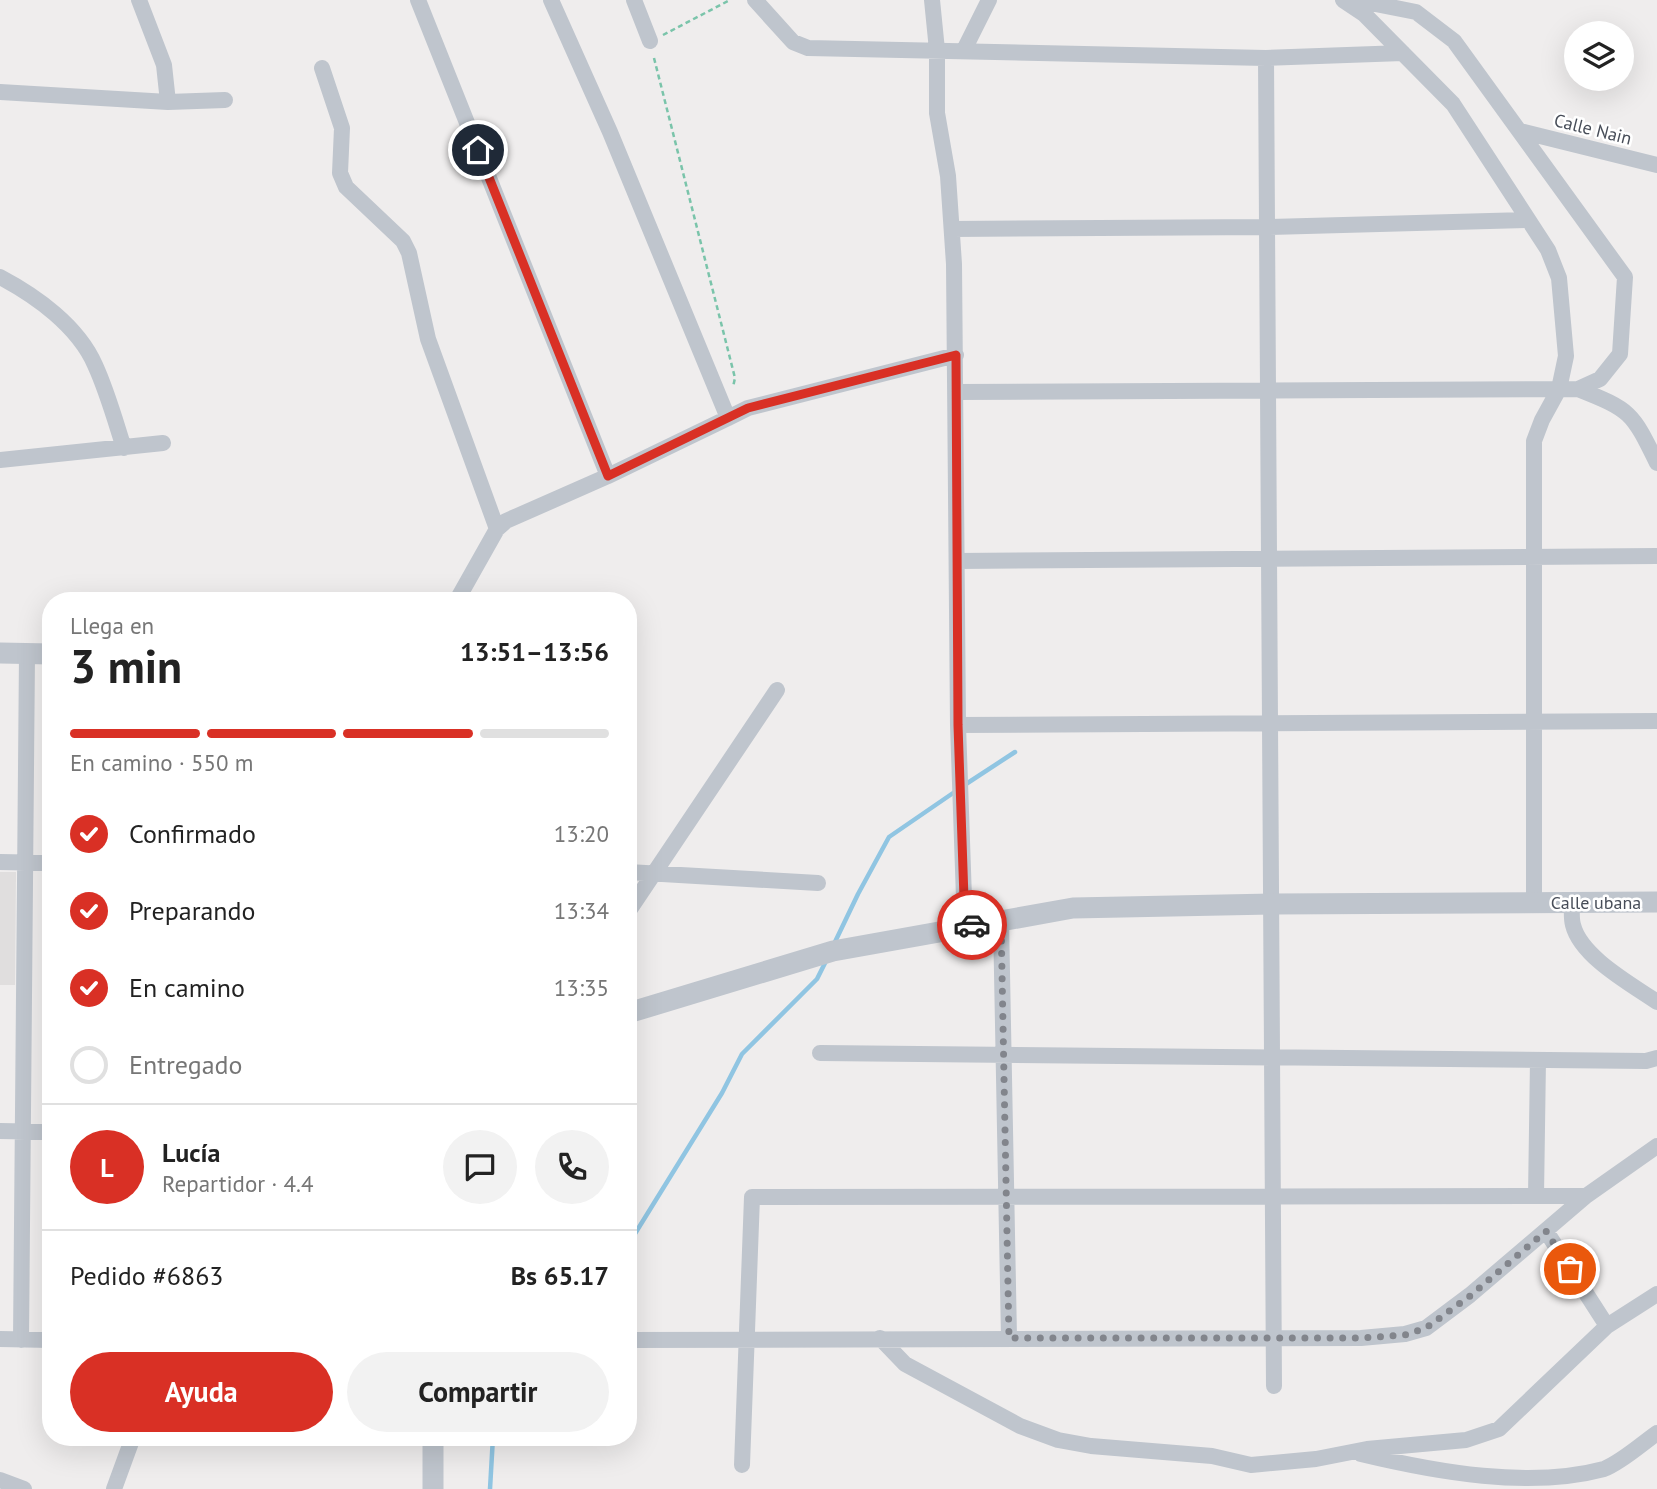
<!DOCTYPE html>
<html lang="es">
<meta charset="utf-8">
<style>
body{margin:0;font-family:"PT Sans",sans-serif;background:#f2f2f2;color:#222;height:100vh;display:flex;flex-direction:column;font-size:26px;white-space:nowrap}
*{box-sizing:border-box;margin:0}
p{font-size:23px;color:#767676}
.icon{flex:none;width:38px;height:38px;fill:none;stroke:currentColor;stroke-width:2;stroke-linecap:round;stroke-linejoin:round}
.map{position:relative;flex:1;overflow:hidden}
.drawer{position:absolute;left:42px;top:592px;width:595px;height:854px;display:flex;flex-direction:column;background:#fff;border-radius:28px;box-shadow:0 7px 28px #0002}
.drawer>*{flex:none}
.controls{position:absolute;left:1564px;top:21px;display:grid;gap:14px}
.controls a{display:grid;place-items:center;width:70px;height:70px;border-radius:50%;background:#fff;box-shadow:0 7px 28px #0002;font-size:35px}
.pin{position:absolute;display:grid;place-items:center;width:60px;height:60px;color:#fff;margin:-30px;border:4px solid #fff;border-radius:50%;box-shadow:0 2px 7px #0007}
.courier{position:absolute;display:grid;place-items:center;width:70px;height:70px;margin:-35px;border:5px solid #d93025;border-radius:50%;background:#fff;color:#222;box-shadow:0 2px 9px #0007}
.summary em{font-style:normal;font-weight:700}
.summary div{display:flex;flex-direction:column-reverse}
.summary{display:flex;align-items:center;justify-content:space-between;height:119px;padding:0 28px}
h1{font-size:46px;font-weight:700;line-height:52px}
.bar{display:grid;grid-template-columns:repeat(4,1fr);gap:10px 7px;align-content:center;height:84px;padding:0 28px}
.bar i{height:9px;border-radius:5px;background:#e0e0e0}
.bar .on{background:#d93025}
.bar p{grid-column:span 4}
.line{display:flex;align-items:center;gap:18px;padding:0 28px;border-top:2px solid #e0e0e0}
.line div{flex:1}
.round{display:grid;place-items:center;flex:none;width:74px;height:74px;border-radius:37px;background:#f2f2f2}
ol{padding:0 28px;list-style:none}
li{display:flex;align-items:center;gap:21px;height:77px}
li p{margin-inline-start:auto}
li .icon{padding:7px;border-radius:50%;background:#d93025;color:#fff;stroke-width:4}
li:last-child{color:#767676}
li i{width:38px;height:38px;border:4px solid #e0e0e0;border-radius:50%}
.primary-button{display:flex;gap:14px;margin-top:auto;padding:14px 28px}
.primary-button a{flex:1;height:80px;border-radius:42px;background:#d93025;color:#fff;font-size:28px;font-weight:700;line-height:80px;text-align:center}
.primary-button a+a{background:#f2f2f2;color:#222}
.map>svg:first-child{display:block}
.education{fill:#e0dede}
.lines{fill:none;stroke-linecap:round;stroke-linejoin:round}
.stream{stroke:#90c5e2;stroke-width:4.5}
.path{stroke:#7ac4aa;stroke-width:2.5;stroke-dasharray:5 3.5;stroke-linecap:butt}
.minor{stroke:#bfc5cd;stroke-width:16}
.tertiary{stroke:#bfc5cd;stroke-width:21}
.done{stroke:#82858c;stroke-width:7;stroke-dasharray:0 12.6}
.route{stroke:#d93025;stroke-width:9}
.labels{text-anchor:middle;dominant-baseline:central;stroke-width:5;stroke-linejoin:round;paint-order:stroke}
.street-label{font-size:18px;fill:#474d58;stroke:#fff}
</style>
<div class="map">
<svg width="1657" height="1489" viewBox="0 0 1657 1489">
<rect width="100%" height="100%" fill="#efeded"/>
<path class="education" d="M0 872H16L15 985H0Z"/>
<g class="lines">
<path class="stream" d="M963 786 1015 752
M834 944 858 894 889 837 956 791
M628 1245 722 1093 742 1054 817 979 826 961
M490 1489 493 1437"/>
<path class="path" d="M663 35 730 0
M654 58 735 378 733 387"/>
<path class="minor" d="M139 0 164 65 168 102
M418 0 608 476
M551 0 610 132 728 418 748 408 956 355
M634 0 650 41
M755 0 793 42 808 48 1266 58 1403 53
M932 0 937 50V113L948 176 954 264 958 725 965 927
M1343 0 1364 14 1453 104 1548 250 1559 278 1566 356 1559 389 1542 420 1534 441V903
M964 50 989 0
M1266 58 1274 1386
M322 68 342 128 340 173 346 187 403 241 409 253 428 339 497 529
M0 92 168 102 225 100
M1520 131 1657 165
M952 229 1267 227 1528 220
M0 277C36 296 78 326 95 365 107 391 115 420 124 448
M1578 389C1631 410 1632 412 1657 463
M956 392 1578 389 1600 379 1620 354 1625 277 1454 41 1416 12 1355 0
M0 460 163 443
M957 561 1657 556
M457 600 497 529 506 521 608 476 728 418
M958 725 1657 721
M0 862 51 863
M628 872 818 883
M1572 902C1572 909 1571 918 1573 925 1581 957 1631 984 1657 1002
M628 912 777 690
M1001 920 1009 1338
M820 1053 1646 1061 1657 1058
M0 1131 51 1132
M1536 1196 1538 1060
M1546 1231 1607 1326
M880 1338 905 1364 1020 1426 1058 1440 1091 1446 1212 1456 1251 1465 1316 1459 1367 1449 1466 1440 1499 1429 1607 1326 1657 1294
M0 1339 51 1340
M21 1340 27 654
M628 1340 1361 1338 1405 1334 1426 1328 1470 1295 1586 1196 1657 1146
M1361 1454C1436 1472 1530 1489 1604 1469 1623 1461 1640 1445 1657 1433
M742 1465 752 1197 1586 1196
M0 1480 24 1489
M114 1489 133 1437"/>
<path class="tertiary" d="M0 653 51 654
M628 1013 833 951 1073 908 1273 904 1657 902
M433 1489V1437"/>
</g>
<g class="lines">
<path class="done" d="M972 925 1001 920 1009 1338H1361L1405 1335 1426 1328 1470 1296 1546 1231 1570 1269"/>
<path class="route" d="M478 150 608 476 748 408 956 355 958 725 965 927 972 925"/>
</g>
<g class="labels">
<g class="street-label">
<text transform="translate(1593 129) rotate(14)">Calle Nain</text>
<text x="1596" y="902">Calle ubana</text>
</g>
</g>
</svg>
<div class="controls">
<a><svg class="icon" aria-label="layers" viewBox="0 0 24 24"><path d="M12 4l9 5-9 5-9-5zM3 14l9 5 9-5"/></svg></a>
</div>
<div class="pin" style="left:1570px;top:1269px;background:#ea580c"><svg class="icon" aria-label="bag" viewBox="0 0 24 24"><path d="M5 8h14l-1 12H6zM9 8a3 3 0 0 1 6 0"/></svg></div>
<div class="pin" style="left:478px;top:150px;background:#1f2937"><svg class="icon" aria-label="home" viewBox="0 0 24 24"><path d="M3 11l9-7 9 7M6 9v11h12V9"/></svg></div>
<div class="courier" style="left:972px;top:925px"><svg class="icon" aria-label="car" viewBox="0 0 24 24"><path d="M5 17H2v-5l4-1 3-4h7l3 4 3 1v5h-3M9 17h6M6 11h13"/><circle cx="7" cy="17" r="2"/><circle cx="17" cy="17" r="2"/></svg></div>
<section class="drawer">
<div class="summary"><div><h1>3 min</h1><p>Llega en</p></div><em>13:51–13:56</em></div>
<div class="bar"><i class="on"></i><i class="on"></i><i class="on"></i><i></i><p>En camino · 550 m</p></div>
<ol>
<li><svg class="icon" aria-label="check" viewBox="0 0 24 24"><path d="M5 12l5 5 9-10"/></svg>Confirmado<p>13:20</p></li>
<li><svg class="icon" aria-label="check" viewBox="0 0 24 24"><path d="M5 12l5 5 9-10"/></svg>Preparando<p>13:34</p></li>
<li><svg class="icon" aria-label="check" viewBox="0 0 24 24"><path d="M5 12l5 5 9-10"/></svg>En camino<p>13:35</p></li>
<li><i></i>Entregado</li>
</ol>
<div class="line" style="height:126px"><b class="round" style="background:#d93025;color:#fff">L</b><div><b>Lucía</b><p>Repartidor · 4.4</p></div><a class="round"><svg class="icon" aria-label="chat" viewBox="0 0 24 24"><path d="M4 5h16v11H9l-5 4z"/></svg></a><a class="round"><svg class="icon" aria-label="phone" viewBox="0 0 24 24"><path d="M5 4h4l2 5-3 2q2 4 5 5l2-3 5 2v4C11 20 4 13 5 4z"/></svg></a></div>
<div class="line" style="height:91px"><div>Pedido #6863</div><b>Bs 65.17</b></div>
<div class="primary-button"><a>Ayuda</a><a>Compartir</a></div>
</section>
</div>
